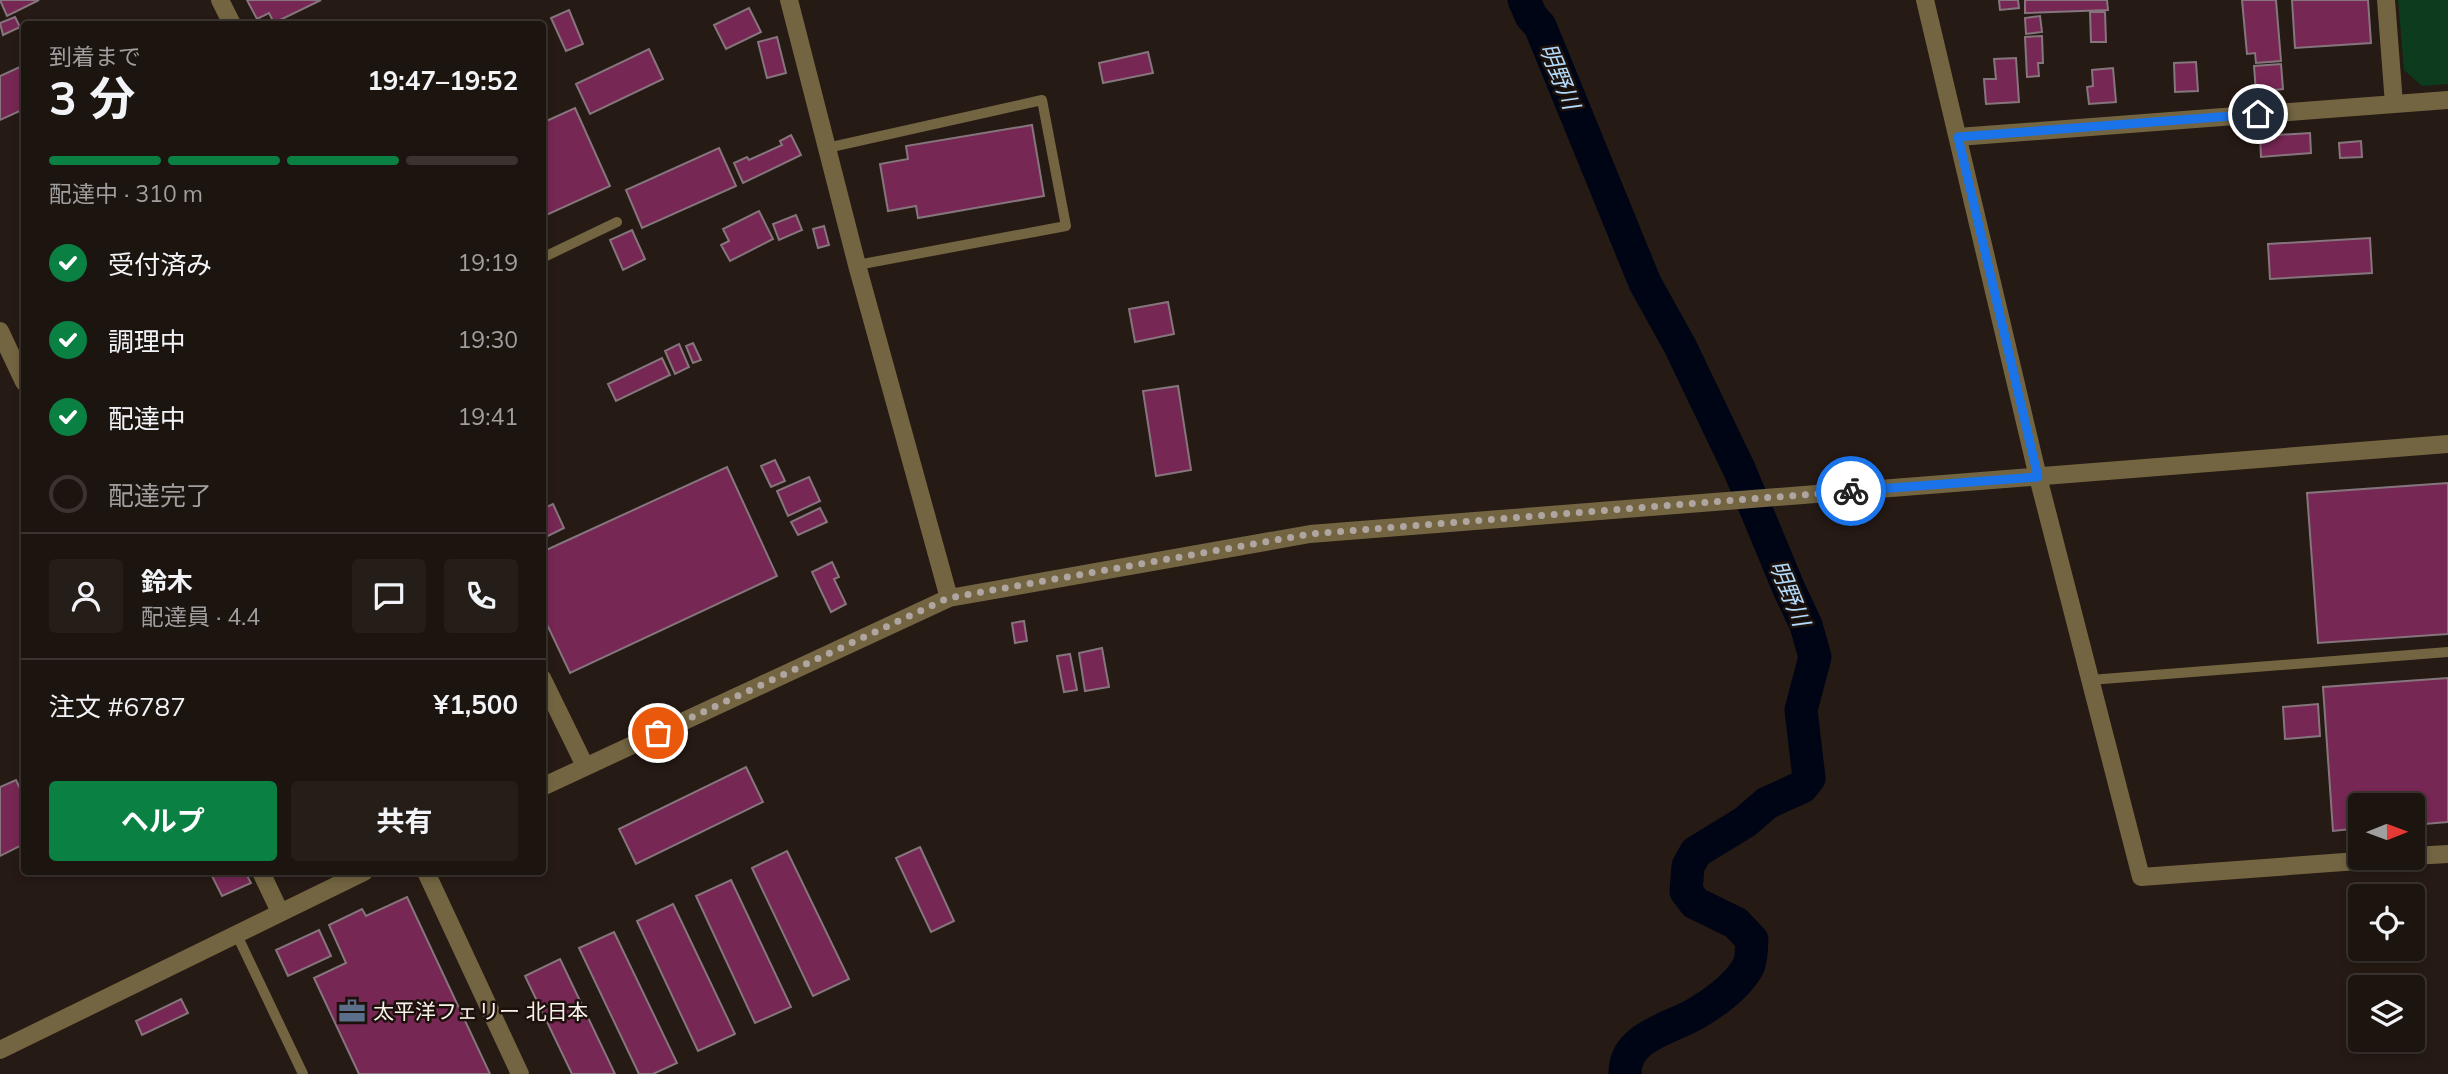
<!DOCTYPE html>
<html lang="ja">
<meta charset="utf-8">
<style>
body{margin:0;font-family:Mulish,"Noto Sans JP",sans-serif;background:#251d18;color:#f1f3f6;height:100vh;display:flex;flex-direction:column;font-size:26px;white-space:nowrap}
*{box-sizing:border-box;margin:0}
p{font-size:23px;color:#a09e9e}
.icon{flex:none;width:38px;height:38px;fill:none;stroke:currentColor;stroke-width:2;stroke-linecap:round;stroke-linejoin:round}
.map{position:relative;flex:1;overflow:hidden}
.panel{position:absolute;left:21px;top:21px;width:525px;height:854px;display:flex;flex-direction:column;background:#1c140f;border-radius:7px;box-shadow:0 4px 10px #0003,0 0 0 2px #3a332f}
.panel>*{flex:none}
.needle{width:46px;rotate:89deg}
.buttons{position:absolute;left:2348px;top:793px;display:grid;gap:14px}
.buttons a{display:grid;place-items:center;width:77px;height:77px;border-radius:7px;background:#1c140f;box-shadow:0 4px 10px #0003,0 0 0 2px #3a332f;font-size:35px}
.pin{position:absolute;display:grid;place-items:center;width:60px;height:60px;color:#fff;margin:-30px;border:4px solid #fff;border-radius:50%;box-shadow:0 2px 7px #0007}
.courier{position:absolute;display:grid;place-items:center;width:70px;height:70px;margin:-35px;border:5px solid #1a73e8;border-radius:50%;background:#fff;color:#222;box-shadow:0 2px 9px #0007}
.summary em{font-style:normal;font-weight:700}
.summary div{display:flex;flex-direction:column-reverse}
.summary{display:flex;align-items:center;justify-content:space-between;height:119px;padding:0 28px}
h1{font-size:46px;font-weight:700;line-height:52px}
.bar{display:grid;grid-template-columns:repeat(4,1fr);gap:10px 7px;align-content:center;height:84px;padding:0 28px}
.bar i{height:9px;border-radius:5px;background:#3a332f}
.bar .on{background:#0b8043}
.bar p{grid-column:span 4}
.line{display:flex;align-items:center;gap:18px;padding:0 28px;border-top:2px solid #3a332f}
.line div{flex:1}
.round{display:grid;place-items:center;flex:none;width:74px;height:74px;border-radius:7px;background:#251d18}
ol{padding:0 28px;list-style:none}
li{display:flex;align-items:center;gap:21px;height:77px}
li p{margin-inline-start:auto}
li .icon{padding:7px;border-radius:50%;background:#0b8043;color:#fff;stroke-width:4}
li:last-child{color:#a09e9e}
li i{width:38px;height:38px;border:4px solid #3a332f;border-radius:50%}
.action{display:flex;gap:14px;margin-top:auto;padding:14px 28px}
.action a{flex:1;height:80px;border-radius:7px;background:#0b8043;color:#fff;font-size:28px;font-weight:700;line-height:80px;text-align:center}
.action a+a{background:#251d18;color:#f1f3f6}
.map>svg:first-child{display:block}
.green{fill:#0c3b1d}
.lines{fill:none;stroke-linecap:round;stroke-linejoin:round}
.river{stroke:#000515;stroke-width:33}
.building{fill:#762754;stroke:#85757c;stroke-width:2}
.service{stroke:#736541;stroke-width:10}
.minor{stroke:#736541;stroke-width:18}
.done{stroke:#b0a6a1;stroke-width:7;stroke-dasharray:0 12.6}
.route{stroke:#1a73e8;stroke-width:9}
.labels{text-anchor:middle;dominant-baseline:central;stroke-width:5;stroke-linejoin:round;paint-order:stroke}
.poi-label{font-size:21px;fill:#faf1ed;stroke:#1d110b;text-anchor:start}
.water-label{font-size:23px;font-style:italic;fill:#b3dbfb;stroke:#1d110b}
</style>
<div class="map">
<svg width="2448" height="1074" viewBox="0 0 2448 1074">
<rect width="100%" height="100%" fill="#261a14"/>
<path class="green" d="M2398 0H2448V84L2422 86 2404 70Z"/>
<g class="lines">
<path class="river" d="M1524 0 1531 16 1540 26 1645 283 1680 346 1740 471 1789 589 1806 625 1815 657 1801 710 1809 778 1802 787 1767 803 1745 822 1696 852 1688 866 1686 891 1695 903 1736 923 1752 940C1751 948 1752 960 1748 967 1737 986 1714 1003 1695 1014 1669 1029 1624 1037 1625 1074"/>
</g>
<path class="building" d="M0 0H39L7 16Z
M247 0H321L274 23 269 13 257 19Z
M1999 0H2018L2019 8 2000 10Z
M2025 0H2107L2108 10 2025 13Z
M2242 0H2276L2281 61 2256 63 2255 53 2247 54Z
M2292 0H2368L2371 43 2295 48Z
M749 8 761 32 726 49 714 25Z
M569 10 583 44 566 51 551 18Z
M2090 12H2105L2106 42H2091Z
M2040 16 2042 32 2026 34 2025 18Z
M15 17 20 27 3 35 0 23Z
M2042 36 2043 63H2038L2039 76 2027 77 2025 37Z
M777 37 786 73 767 78 758 42Z
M649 49 663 79 590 114 576 84Z
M1148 52 1153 73 1103 83 1099 63Z
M2016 58 2019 102 1986 104 1984 79H1996L1994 59Z
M2196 62 2198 91 2175 92 2174 63Z
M2281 64 2283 89 2256 92 2254 66Z
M24 65V109L0 120V76Z
M2113 68 2116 102 2089 104 2087 87 2093 86 2092 70Z
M575 108 610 186 542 217V123Z
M1032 125 1044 196 918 218 916 206 888 211 880 164 908 159 906 146Z
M2310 133 2311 153 2261 157 2260 136Z
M791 135 801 155 743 183 734 163 747 157 749 160 782 145 780 141Z
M2361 141 2362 157 2340 158 2339 143Z
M719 148 736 186 642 228 626 190Z
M759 211 773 239 730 261 721 245 729 241 723 229Z
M796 215 802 230 779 240 773 224Z
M824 226 829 245 818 248 813 229Z
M632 230 645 259 623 270 610 240Z
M2370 238 2372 273 2270 279 2268 244Z
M1168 302 1174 334 1135 342 1129 309Z
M693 343 701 360 693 363 686 346Z
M679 344 689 367 675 374 665 351Z
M662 358 670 375 616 401 608 384Z
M1178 386 1191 470 1156 476 1143 391Z
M775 460 785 481 771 487 761 466Z
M727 467 777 576 570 673 542 614V552Z
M809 477 820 501 788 516 777 491Z
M2448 483V634L2318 643 2307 493Z
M553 504 564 528 542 539V509Z
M820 508 827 522 798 535 791 522Z
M832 562 839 577 834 579 846 604 831 612 812 572Z
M1024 621 1027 641 1015 643 1012 623Z
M1102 648 1109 687 1085 691 1079 653Z
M1070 654 1077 690 1064 692 1057 656Z
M2448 678V822L2413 825V805H2361V828L2333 831 2323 687Z
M2318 704 2320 736 2285 739 2283 707Z
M746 767 763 802 636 864 619 829Z
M16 780 24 797V844L0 856V787Z
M920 847 954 921 931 932 896 858Z
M787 851 849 979 813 996 752 868Z
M210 872H245L251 883 222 896Z
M731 880 791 1007 755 1023 696 896Z
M407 897 490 1074H359L314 978 346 963 329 925 362 909 366 916Z
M673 904 735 1034 698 1051 637 921Z
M319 930 331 956 288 976 276 950Z
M614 932 677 1063 653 1074H639L579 948Z
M560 959 615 1074H572L525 976Z
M181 999 188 1013 142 1035 136 1021Z"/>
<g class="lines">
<path class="service" d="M827 148 1042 100 1066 226 857 265
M542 258 617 222
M2090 680 2448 652
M236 933 303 1074"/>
<path class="minor" d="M220 0 232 24
M789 0 857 265 949 598
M1925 0 2038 477 2141 877 2399 858
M2386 0 2394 104
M1958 137 2448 100
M0 331 24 382
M542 678 585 766
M542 787 949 598 1310 534 2448 444
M2413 856 2448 854
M261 872 280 912
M426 872 520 1074
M0 1050 364 872"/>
</g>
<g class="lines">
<path class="done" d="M658 733 948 598 1310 534 1851 491"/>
<path class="route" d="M1851 491 2038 477 1958 137 2258 114"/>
</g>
<defs>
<symbol id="office-bare" viewBox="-9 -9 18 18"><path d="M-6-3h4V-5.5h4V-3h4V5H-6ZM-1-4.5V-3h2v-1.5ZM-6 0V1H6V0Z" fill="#5c6f8a" stroke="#1d110b" stroke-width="2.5" paint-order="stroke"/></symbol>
</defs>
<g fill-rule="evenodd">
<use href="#office-bare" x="333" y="992" width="38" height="38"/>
</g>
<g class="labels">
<g class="poi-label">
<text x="373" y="1011">太平洋フェリー 北日本</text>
</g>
<g class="water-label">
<text transform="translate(1560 76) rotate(68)">明野川</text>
<text transform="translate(1790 593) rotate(68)">明野川</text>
</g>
</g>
</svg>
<div class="buttons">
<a><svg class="needle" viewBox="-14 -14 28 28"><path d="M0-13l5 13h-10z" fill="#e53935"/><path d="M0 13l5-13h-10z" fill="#a09e9e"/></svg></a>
<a><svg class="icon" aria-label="locate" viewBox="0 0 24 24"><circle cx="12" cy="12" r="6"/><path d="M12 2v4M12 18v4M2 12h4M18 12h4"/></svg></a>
<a><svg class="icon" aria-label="layers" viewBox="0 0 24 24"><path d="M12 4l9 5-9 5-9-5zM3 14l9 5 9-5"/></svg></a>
</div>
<div class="pin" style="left:658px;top:733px;background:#ea580c"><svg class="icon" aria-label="bag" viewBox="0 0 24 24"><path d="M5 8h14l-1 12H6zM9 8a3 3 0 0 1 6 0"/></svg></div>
<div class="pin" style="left:2258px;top:114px;background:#1f2937"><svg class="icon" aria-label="home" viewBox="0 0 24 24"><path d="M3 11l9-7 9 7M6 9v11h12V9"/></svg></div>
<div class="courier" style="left:1851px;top:491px"><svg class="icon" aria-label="bike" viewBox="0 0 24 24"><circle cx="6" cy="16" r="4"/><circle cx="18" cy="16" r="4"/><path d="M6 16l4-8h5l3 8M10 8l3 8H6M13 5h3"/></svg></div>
<section class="panel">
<div class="summary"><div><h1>3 分</h1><p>到着まで</p></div><em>19:47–19:52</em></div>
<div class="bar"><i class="on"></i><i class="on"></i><i class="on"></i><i></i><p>配達中 · 310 m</p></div>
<ol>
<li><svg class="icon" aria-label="check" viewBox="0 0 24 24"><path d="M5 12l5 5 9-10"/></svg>受付済み<p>19:19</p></li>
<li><svg class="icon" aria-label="check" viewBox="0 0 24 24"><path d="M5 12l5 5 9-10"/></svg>調理中<p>19:30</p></li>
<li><svg class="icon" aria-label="check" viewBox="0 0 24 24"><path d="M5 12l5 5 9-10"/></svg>配達中<p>19:41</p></li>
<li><i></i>配達完了</li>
</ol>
<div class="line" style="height:126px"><a class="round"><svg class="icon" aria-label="person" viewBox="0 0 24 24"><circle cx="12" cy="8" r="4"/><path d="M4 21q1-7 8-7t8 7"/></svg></a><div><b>鈴木</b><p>配達員 · 4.4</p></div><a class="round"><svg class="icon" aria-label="chat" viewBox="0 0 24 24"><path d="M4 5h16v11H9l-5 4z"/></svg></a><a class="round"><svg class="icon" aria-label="phone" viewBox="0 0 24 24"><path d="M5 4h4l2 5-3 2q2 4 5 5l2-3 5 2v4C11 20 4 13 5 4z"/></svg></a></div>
<div class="line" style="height:91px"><div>注文 #6787</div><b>¥1,500</b></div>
<div class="action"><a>ヘルプ</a><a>共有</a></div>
</section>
</div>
